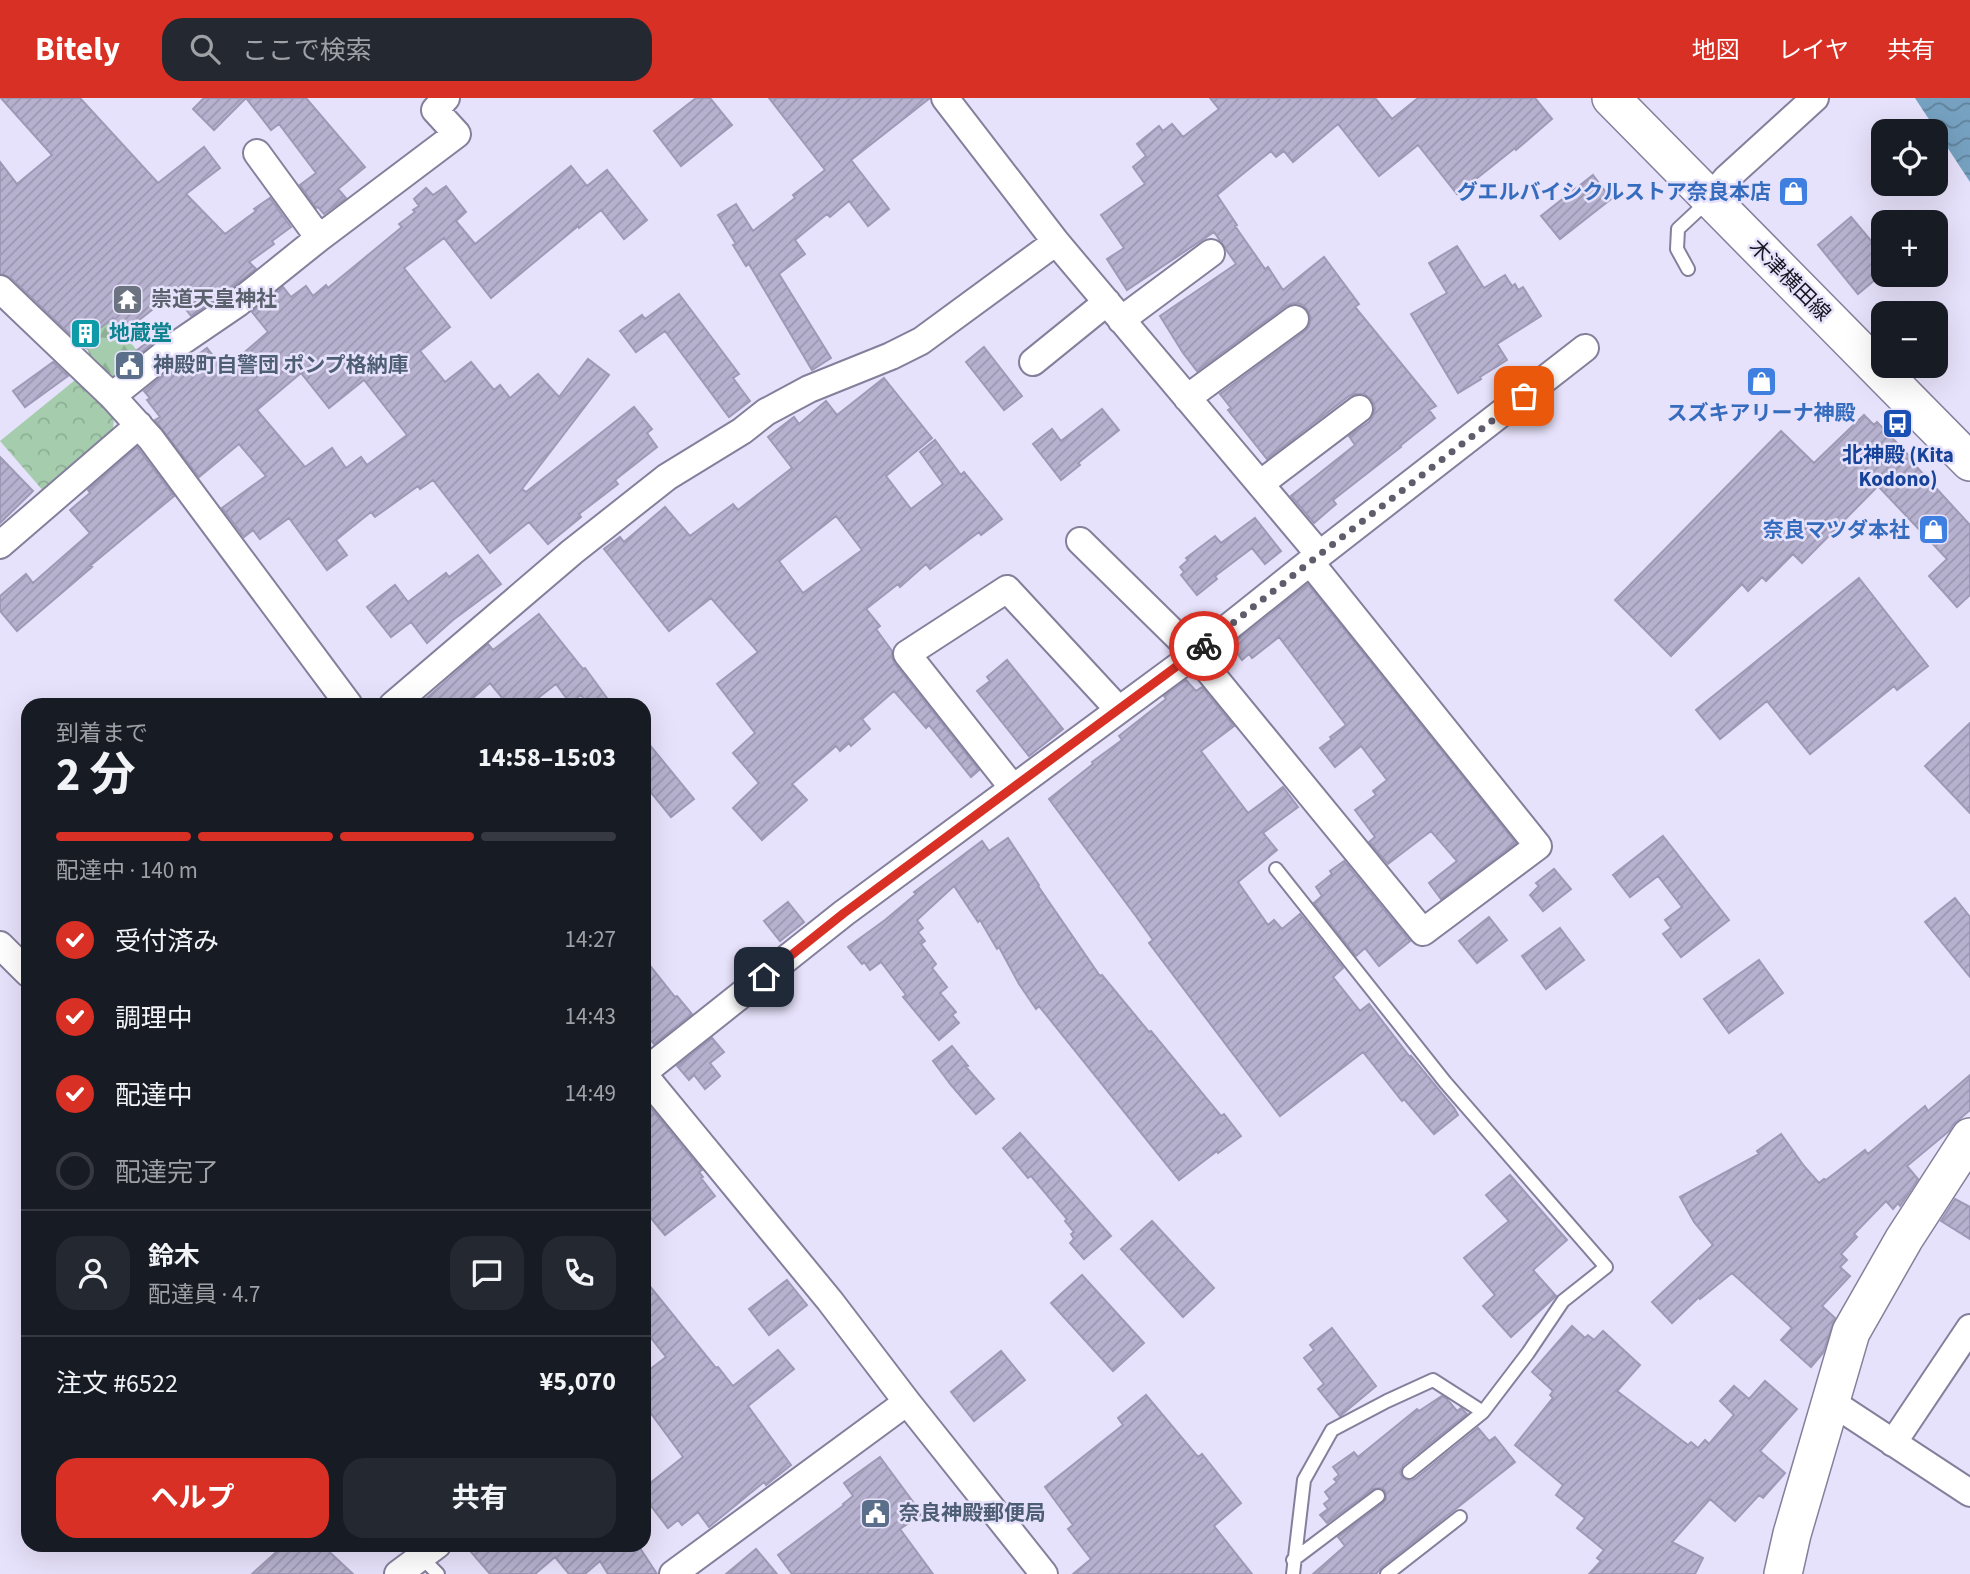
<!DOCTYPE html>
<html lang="ja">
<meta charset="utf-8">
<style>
body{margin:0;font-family:"Source Sans 3","Noto Sans JP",sans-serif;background:#242831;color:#f1f3f6;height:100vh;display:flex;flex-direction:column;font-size:26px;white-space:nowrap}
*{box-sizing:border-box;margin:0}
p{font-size:23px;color:#9ea1a6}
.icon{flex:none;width:38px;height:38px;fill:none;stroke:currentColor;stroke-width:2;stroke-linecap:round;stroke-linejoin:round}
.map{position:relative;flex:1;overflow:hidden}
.panel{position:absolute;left:21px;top:600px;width:630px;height:854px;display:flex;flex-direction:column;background:#171b24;border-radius:21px;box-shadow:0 7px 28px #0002}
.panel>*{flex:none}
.tools{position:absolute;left:1871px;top:21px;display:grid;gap:14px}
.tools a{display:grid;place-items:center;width:77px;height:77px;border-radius:14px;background:#171b24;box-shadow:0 7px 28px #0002;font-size:35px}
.pin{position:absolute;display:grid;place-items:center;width:60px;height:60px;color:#fff;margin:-30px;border-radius:14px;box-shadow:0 4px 10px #0006}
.courier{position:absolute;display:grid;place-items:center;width:70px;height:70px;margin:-35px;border:5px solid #d93025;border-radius:50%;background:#fff;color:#222;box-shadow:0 2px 9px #0007}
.summary em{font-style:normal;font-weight:700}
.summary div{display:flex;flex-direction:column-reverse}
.summary{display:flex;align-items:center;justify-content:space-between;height:119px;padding:0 35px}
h1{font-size:46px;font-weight:700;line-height:52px}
.bar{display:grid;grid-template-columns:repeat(4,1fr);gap:10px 7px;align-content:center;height:84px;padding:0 35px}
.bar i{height:9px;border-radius:5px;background:#363941}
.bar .current{background:#d93025}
.bar p{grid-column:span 4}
.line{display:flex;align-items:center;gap:18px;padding:0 35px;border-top:2px solid #363941}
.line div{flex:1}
.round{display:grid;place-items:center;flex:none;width:74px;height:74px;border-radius:21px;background:#242831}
ol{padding:0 35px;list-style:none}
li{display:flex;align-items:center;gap:21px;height:77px}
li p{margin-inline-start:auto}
li .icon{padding:7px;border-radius:50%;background:#d93025;color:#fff;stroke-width:4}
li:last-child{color:#9ea1a6}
li i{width:38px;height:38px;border:4px solid #363941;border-radius:50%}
.cta{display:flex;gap:14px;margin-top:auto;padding:14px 35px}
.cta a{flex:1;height:80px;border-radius:21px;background:#d93025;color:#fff;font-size:28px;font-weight:700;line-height:80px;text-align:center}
.cta a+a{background:#242831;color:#f1f3f6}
header{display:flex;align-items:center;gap:42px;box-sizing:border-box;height:98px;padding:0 35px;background:#d93025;color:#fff}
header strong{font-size:33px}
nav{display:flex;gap:38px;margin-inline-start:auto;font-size:24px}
.search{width:490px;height:63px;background:#242831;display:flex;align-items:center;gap:18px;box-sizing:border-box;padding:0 24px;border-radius:21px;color:#9ea1a6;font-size:26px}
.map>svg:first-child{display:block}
.forest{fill:url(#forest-firs)}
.park{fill:url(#park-crowns)}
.water{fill:url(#water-waves)}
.building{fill:url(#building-hatch);stroke:#9e99b6;stroke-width:2;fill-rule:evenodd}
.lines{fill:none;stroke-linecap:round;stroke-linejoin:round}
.lane-casing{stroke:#847f9b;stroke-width:16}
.street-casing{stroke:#847f9b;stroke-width:30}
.secondary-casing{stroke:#847f9b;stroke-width:40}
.lane{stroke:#fff;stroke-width:12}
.street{stroke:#fff;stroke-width:26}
.secondary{stroke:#fff;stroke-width:37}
.done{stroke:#5f5c6c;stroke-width:7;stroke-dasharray:0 12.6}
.route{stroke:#d93025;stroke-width:9}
.labels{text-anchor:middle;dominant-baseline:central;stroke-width:5;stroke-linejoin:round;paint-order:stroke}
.shop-label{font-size:21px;font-weight:bold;fill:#366cbe;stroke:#e7e2fb;text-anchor:end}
.street-label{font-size:21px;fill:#16141f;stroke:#e7e2fb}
.worship-label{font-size:21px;font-weight:bold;fill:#5b616d;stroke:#e7e2fb;text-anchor:start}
.culture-label{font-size:21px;font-weight:bold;fill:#0d838f;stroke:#e7e2fb;text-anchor:start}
.service-label{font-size:21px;font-weight:bold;fill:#4e5e75;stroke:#e7e2fb;text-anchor:start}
.transit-label{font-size:21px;font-weight:bold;fill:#164399;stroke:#e7e2fb}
</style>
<header>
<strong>Bitely</strong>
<div class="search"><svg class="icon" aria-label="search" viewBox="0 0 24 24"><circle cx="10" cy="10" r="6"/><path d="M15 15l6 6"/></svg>ここで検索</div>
<nav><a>地図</a><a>レイヤ</a><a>共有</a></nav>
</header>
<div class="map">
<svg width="1970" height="1476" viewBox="0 0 1970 1476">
<defs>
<pattern id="forest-firs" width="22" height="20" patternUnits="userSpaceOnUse" patternTransform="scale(1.75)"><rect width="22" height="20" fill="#a5cdad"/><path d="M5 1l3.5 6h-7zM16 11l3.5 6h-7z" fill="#8daf94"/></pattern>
<pattern id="park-crowns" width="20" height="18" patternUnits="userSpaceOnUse" patternTransform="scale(1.75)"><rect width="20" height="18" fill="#a5cdad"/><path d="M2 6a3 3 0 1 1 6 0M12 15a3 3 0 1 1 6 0" fill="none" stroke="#8daf94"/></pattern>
<pattern id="water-waves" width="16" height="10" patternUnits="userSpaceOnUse" patternTransform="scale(1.75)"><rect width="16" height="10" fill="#76a1c0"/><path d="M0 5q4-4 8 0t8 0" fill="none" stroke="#60829b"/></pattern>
<pattern id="building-hatch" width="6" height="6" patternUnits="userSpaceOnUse" patternTransform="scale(1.75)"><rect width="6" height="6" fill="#b6b1ce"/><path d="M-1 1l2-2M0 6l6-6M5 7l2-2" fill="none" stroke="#9c97b0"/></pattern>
</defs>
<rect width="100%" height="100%" fill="#e7e2fb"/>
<path class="forest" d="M110 220C116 227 123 232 128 239 132 245 133 249 139 254L138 263 119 288 91 265 88 252 72 245 68 229Z"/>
<path class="park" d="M80 278 114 320 112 340 45 395 0 343Z"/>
<path class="water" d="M1915 0H1970V84Z"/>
<path class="building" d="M1 0H80L158 85 204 49 220 70 186 96 225 136 256 113 254 111 270 100 291 129 272 143 274 146 249 164 256 171 229 192 191 218 177 200 171 205 167 200 124 234 113 220 80 246 11 180 0 176V64L17 86 52 57Z
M204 0H246L214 32 193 11Z
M246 0H306L365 69 338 91 346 100 324 116 318 109 316 110 300 87 316 75 279 26 271 32Z
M696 0H710L732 27 681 68 654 33Z
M769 0H930L851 62 889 111 868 128 849 103 830 119 827 116 795 142 805 156 779 176 831 260 812 272 749 166 746 168 733 147 736 146 718 117 736 106 753 133 795 100 793 97 825 72Z
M1210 0H1375L1392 21 1418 0H1535L1552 21 1516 52 1515 50 1457 96 1418 47 1379 78 1338 26 1293 64 1284 53 1276 59 1271 53 1217 97 1237 127 1235 128 1265 171 1268 169 1283 192 1324 159 1359 206 1355 209 1436 308 1429 312 1435 320 1400 348 1401 349 1333 402 1336 406 1314 425 1291 398 1355 347 1349 338 1369 324 1373 318 1375 310 1372 302 1364 296H1356L1349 298 1267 361 1228 312 1231 310 1220 296 1305 233 1309 228 1311 220 1307 211 1301 206 1294 205 1286 208 1197 273 1183 255 1160 218 1236 166 1214 134 1127 192 1107 161 1124 150 1101 117 1145 86 1133 69 1146 58 1137 46 1159 28 1163 33 1172 26 1183 39 1219 11Z
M571 68 587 88 607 72 647 122 624 141 601 112 579 130 578 128 491 200 444 140 404 170 450 229 420 253 445 284 471 264 494 292 500 287 510 300 538 276 559 299 588 261 609 277 522 391 526 394 634 309 652 331 647 335 657 349 615 382 618 386 579 416 581 419 548 446 529 424 490 455 433 382 420 391 418 388 375 419 371 414 336 442 347 457 327 472 289 420 260 441 253 432 244 439 222 410 266 378 239 346 199 379 155 322 160 319 147 302 150 300 144 293 172 270 175 274 207 250 224 272 268 234 252 214 283 189 291 199 306 188 313 198 326 187 328 190 402 129 399 126 415 114 413 112 419 108 414 101 426 90 433 97 446 88 466 114 456 123 475 146ZM301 275 329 310 364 282 407 337 367 367 361 359 346 370 332 350 305 369 257 312Z
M1593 77 1611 101 1560 141 1541 118Z
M1851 119 1872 144 1883 135V175L1858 196 1818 147Z
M1457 148 1484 190 1505 177 1512 188 1515 186 1518 192 1523 189 1541 218 1497 246 1507 262 1480 279 1481 281 1458 295 1411 216 1447 195 1429 165Z
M679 196 739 276 733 280 750 303 729 319 665 233 636 254 620 233 642 217 645 221Z
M150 242 153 245 125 268 122 264Z
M984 249 1022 298 1004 312 966 264Z
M53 264 68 278 25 309 13 293Z
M884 280 932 340 886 378 911 411 943 386 920 354 935 342 961 377 964 374 1002 421 981 437 979 434 930 471 926 466 900 489 898 486 866 511 880 528 876 531 892 553V559L895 566 979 672 971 679 929 627 926 630 894 593 862 621 870 631 851 648 849 645 840 653 836 648 792 686 807 702 762 742 733 710 759 685 733 655 755 635 717 586 758 554 711 500 669 533 604 451 620 439 624 444 665 409 690 438 733 406 738 412 792 370 768 339 794 319 799 326 826 303 837 317ZM836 418 862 452 803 495 779 463Z
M1102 311 1119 332 1078 365 1080 367 1061 382 1033 346 1052 331 1061 343Z
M1864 317 1874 327 1877 324 1916 365 1914 366 1970 427V497L1957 509 1929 478 1947 461 1878 388 1802 465 1793 456 1766 483 1762 479 1748 493 1742 486 1671 558 1615 502 1781 333 1814 365Z
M137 349 174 398 90 468 92 469 17 533 0 513V498L26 476 33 485 90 435 70 412 90 395 88 392Z
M0 359 33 393 0 425Z
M1255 420 1281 453 1265 466 1252 450 1215 478 1217 481 1197 497 1181 477 1184 474 1180 469 1188 462 1186 460 1215 438 1221 445Z
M478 457 501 486 453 522 427 545 411 524 391 539 367 509 395 487 408 504 446 475 449 479Z
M1859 480 1928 568 1897 592 1894 588 1810 656 1767 603 1720 641 1696 612Z
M1308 486 1516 745 1441 801 1429 785 1457 763 1431 733 1388 766 1369 744 1375 739 1355 712 1376 697 1373 693 1387 682 1361 648 1335 669 1320 650 1332 641 1330 639 1346 627 1279 539 1252 560 1249 556 1242 562 1231 547Z
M539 516 583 571 585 570 612 607H588L581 597 570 605 556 586 529 607H508L490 585 465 607H419L488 546 493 552Z
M1007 562 1063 631 1029 658 977 593 990 583 987 579Z
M1186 582 1196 593 1202 589 1234 628 1201 653 1248 715 1283 689 1298 709 1263 735 1277 752 1238 784 1268 827 1274 822 1282 831 1300 816 1343 870 1333 879 1360 913 1369 906 1410 959 1411 958 1454 1010 1458 1017 1434 1036 1404 1001 1402 1003 1363 954 1280 1018 1149 845 1153 842 1135 817 1049 701 1093 666 1092 664 1122 642 1119 638 1166 601 1164 598Z
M1970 625V715L1925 668Z
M644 640 694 701 671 719 644 686Z
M1663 738 1729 822 1681 859 1663 836 1671 830 1665 822 1682 809 1658 778 1630 799 1613 777Z
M1008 740 1039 787 1038 788 1100 878 1102 877 1149 934 1151 933 1221 1018 1224 1016 1241 1038 1218 1055 1217 1053 1179 1082 1039 908 1036 911 1019 886 999 849 997 851 980 822 978 824 954 788 917 822 923 830 918 834 925 843 921 846 936 866 932 870 947 889 940 895 956 914 952 917 959 925 939 942 903 899 906 897 881 864 870 872 864 864 862 866 848 849 885 822 916 796 914 794 982 743 989 753Z
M1344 763 1410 843 1379 868 1365 850 1356 858 1314 805 1322 798 1316 789 1332 776 1330 773Z
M1554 771 1571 791 1543 813 1530 797 1539 788 1536 785Z
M1955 800 1970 819V879L1925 824Z
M788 804 804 824 780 843 764 823Z
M1489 819 1507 842 1477 865 1459 843Z
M1560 830 1584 862 1546 891 1522 858Z
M644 860 675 899 677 898 692 916 654 946 644 935Z
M1759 862 1783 895 1729 935 1704 901Z
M712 940 724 954 710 965 720 978 705 991 694 977 689 982 677 968Z
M952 948 968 968 966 969 994 1001 976 1016 951 987 933 963Z
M1970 977V1012L1953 1027 1949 1033 1907 1068 1918 1081 1900 1108 1898 1105 1893 1111 1886 1103 1854 1136 1857 1139 1841 1156 1847 1162 1840 1169 1850 1178 1822 1208 1835 1220 1823 1255 1811 1269 1781 1242 1792 1230 1732 1175 1700 1201 1699 1199 1672 1225 1652 1204 1713 1147 1694 1124 1680 1099 1759 1056 1757 1053 1781 1036 1804 1068 1819 1085 1824 1081 1826 1082 1865 1052 1868 1056 1925 1008 1928 1013Z
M644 1002 702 1072 699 1074 703 1079 701 1080 715 1098 665 1137 644 1112Z
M1020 1035 1111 1138 1084 1161 1070 1145 1074 1141 1071 1136 1074 1134 1065 1123 1067 1121 1031 1078 1028 1080 1003 1050Z
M1510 1077 1567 1142 1533 1172 1556 1198 1511 1239 1483 1208 1495 1197 1464 1160 1509 1123 1486 1097Z
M1955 1101 1970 1109V1141L1941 1123Z
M1152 1123 1214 1190 1183 1219 1121 1151Z
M1082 1177 1144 1245 1113 1273 1051 1205Z
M644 1181 716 1270 718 1269 733 1288 778 1252 794 1271 748 1308 791 1367 766 1387 764 1384 709 1429 698 1414 682 1427 678 1422 668 1430 644 1399V1390L683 1359 644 1306V1276L666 1259 644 1231Z
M787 1182 807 1207 769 1237 749 1211Z
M1572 1228 1585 1240 1588 1237 1594 1242 1603 1233 1640 1267 1617 1293 1688 1347 1691 1344 1698 1350 1705 1342 1709 1346 1734 1317 1720 1303 1734 1288 1749 1301 1765 1283 1797 1311 1760 1353 1785 1375 1763 1400 1759 1397 1735 1423 1710 1401 1672 1444 1703 1460 1695 1476H1589L1601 1463 1597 1460 1604 1452 1577 1430 1585 1420 1556 1397 1563 1387 1515 1347 1553 1300 1550 1297 1553 1293 1532 1274Z
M1332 1230 1376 1288 1340 1318 1318 1291 1324 1286 1304 1260 1314 1252 1310 1247Z
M1001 1253 1025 1282 974 1323 951 1294Z
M1146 1297 1198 1359 1202 1356 1241 1405 1214 1428 1252 1476H1073L1091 1461 1068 1431 1073 1427 1045 1389 1123 1327 1118 1320Z
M1442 1298 1447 1301 1457 1313 1461 1310 1467 1316 1403 1367 1400 1375 1403 1380 1410 1383 1415 1381 1478 1330 1489 1343 1495 1339 1515 1364 1382 1469 1376 1476H1313L1345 1448 1338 1439 1383 1405 1386 1401 1385 1393 1382 1390 1373 1391 1327 1425 1320 1417 1328 1411 1324 1406 1330 1401 1325 1394 1337 1384 1334 1381 1339 1377 1333 1369 1354 1354 1358 1359 1417 1311 1419 1313Z
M880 1359 922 1416 900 1431 933 1476H792L778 1457 844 1407 843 1406 853 1398 844 1385Z
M284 1447H322L353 1476H252Z
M465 1447H638L657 1476H608L600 1463 585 1476H569L555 1459 535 1476H490Z
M756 1451 777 1476H726Z"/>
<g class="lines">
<defs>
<path id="lane" d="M1688 171 1677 151 1678 131 1708 103
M1276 771 1445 984 1606 1169 1563 1203 1528 1255 1483 1314 1433 1282 1387 1303 1332 1332 1304 1382 1293 1476
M1409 1374 1483 1314
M421 1459 438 1476
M1293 1462 1378 1398
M1387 1476 1460 1419"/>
<path id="street" d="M945 0 1056 144 1319 456
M257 55 319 140
M1710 100 1727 80 1815 0
M0 191 112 298 151 341 349 607
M1121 222 1211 155
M1033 264 1107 204
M112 298 172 250 238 205 319 140 457 36 435 12 446 0
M1187 300 1295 221
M1260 386 1359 311
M1080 443 1195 556 1423 834 1538 748 1310 464
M0 447 139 327
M393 607 572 454 667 379 742 333 766 314 809 291 891 258 921 243 1056 144
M1013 690 907 556 1007 491 1119 612
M0 847 28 875
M644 974 844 815 1195 556 1310 464 1585 250
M644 977 830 1203 907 1304 1044 1476
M1830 1303 1970 1395
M1893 1345 1970 1230
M398 1476 437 1447
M673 1476 907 1304"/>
<path id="secondary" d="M1611 0 1970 364
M1783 1476 1792 1436 1851 1234 1904 1141 1970 1039"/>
</defs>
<use href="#lane" class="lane-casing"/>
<use href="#street" class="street-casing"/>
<use href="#secondary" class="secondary-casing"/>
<use href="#lane" class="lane"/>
<use href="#street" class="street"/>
<use href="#secondary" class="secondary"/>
</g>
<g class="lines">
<path class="done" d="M1204 548 1310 464 1524 298"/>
<path class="route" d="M764 879 844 815 1204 548"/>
</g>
<defs>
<symbol id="shop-square" viewBox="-11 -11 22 22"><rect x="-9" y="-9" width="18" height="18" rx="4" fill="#3f7fe0" stroke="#e7e2fb"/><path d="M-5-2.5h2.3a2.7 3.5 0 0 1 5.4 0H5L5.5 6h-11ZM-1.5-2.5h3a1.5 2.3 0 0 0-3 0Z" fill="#fff"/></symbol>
<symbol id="temple-square" viewBox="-11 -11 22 22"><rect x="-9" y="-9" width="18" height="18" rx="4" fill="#6b7280" stroke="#e7e2fb"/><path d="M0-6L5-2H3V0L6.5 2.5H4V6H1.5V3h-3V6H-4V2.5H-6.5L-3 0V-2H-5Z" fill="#fff"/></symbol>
<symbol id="building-square" viewBox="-11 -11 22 22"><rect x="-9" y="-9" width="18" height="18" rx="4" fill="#0f9aa8" stroke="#e7e2fb"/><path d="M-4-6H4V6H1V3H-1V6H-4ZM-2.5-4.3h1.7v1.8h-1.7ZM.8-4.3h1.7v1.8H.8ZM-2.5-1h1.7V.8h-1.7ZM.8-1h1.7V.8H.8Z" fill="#fff"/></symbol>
<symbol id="civic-square" viewBox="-11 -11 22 22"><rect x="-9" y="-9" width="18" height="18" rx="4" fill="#5c6f8a" stroke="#e7e2fb"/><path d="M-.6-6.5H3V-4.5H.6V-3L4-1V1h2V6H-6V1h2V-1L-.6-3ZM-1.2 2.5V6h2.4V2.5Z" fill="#fff"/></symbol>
<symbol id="bus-square" viewBox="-11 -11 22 22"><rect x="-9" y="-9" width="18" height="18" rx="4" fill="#1a4fb4" stroke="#e7e2fb"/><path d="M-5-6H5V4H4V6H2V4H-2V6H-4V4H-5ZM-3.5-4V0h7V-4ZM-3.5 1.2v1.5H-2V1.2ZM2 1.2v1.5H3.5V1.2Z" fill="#fff"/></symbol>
</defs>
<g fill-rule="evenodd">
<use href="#shop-square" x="1776" y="76" width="35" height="35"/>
<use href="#temple-square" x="110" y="184" width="35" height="35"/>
<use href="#building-square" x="68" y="218" width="35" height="35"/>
<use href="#civic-square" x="112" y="250" width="35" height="35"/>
<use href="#shop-square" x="1744" y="266" width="35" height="35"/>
<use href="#bus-square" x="1880" y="308" width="35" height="35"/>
<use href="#shop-square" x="1916" y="414" width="35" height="35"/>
<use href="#civic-square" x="858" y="1398" width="35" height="35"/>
</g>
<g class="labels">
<g class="shop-label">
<text x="1771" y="94">グエルバイシクルストア奈良本店</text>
<text x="1761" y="315" text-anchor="middle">スズキアリーナ神殿</text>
<text x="1910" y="432">奈良マツダ本社</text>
</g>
<g class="street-label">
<text transform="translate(1790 182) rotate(45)">木津横田線</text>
</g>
<g class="worship-label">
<text x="151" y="201">崇道天皇神社</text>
</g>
<g class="culture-label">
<text x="109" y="235">地蔵堂</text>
</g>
<g class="service-label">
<text x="153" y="267">神殿町自警団 ポンプ格納庫</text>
<text x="899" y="1415">奈良神殿郵便局</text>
</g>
<g class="transit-label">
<text x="1898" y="357">北神殿 (Kita<tspan x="1898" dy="24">Kodono)</tspan></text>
</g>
</g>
</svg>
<div class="tools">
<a><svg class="icon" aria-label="locate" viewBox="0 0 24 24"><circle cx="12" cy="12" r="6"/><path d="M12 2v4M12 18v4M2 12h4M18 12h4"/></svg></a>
<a>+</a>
<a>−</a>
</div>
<div class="pin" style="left:1524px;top:298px;background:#ea580c"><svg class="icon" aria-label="bag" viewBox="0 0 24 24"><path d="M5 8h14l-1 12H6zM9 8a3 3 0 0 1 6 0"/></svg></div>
<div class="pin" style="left:764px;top:879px;background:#1f2937"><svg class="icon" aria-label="home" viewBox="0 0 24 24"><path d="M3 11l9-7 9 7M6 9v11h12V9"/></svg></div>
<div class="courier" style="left:1204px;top:548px"><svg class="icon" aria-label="bike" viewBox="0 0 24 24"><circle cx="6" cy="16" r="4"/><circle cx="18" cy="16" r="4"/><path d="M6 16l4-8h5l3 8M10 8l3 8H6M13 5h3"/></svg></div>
<section class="panel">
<div class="summary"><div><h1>2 分</h1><p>到着まで</p></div><em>14:58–15:03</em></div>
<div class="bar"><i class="current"></i><i class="current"></i><i class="current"></i><i></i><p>配達中 · 140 m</p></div>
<ol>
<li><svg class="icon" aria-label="check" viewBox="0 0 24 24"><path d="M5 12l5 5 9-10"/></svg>受付済み<p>14:27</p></li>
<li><svg class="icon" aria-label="check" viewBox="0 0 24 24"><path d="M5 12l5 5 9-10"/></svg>調理中<p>14:43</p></li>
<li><svg class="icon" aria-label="check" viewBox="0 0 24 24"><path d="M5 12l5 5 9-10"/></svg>配達中<p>14:49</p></li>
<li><i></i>配達完了</li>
</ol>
<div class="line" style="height:126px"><a class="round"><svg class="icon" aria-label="person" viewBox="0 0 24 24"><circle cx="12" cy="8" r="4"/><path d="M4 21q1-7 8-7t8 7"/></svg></a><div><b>鈴木</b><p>配達員 · 4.7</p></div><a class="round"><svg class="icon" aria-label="chat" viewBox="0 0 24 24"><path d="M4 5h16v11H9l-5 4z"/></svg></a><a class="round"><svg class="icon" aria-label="phone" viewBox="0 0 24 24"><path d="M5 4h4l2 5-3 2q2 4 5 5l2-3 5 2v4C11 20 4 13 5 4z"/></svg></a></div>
<div class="line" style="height:91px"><div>注文 #6522</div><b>¥5,070</b></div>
<div class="cta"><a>ヘルプ</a><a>共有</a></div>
</section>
</div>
